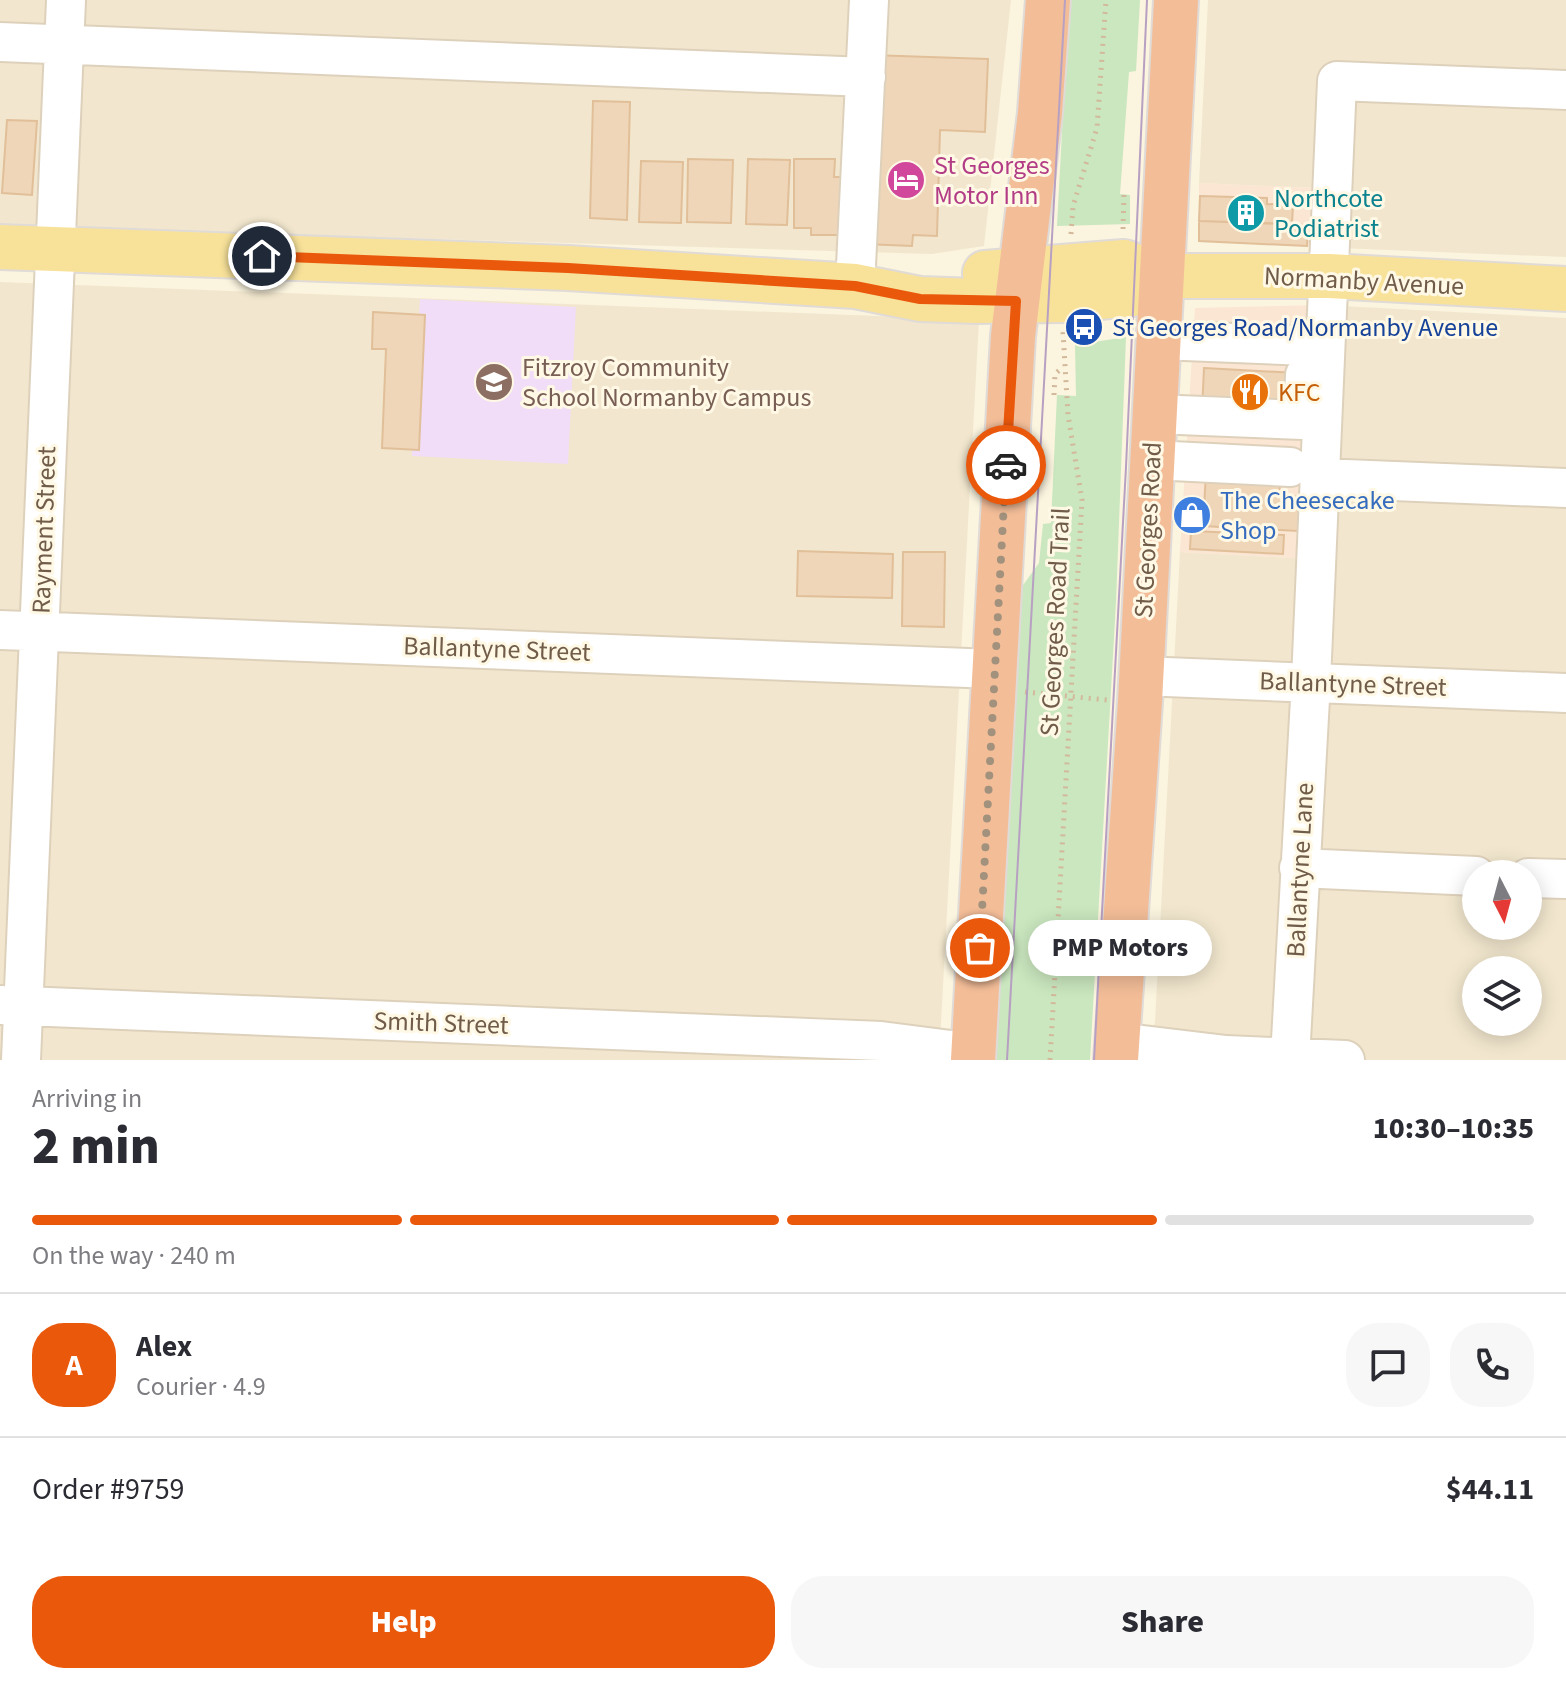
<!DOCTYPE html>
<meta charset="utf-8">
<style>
body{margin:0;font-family:"Source Sans 3",sans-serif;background:#f7f7f7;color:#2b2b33;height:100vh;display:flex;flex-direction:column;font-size:30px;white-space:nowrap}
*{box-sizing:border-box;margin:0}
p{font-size:26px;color:#7c7c81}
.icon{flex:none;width:44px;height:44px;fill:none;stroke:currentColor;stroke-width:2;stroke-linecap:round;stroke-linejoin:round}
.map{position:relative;height:1060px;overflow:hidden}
.drawer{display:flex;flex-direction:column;background:#fff;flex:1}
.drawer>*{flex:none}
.needle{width:52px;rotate:174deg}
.tools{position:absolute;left:1462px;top:860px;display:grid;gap:16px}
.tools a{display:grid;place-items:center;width:80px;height:80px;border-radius:50%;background:#fff;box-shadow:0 4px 20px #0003;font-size:40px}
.pin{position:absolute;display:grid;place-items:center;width:68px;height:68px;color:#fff;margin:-34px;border:4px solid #fff;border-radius:50%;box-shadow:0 2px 8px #0007}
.courier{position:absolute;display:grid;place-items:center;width:80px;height:80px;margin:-40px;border:6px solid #ea580c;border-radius:50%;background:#fff;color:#222;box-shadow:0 2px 10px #0007}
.bubble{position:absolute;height:56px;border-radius:28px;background:#fff;box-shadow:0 4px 20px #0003;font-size:26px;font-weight:800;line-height:56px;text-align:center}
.summary em{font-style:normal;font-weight:800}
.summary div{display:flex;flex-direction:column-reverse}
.summary{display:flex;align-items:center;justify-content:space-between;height:136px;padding:0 32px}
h1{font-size:52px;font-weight:800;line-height:60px}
.bar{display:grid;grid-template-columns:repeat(4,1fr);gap:12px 8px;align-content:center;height:96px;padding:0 32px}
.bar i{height:10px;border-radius:6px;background:#e1e1e2}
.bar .current{background:#ea580c}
.bar p{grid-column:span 4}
.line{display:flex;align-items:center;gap:20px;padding:0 32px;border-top:2px solid #e1e1e2}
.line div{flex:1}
.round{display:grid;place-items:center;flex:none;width:84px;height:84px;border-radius:32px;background:#f7f7f7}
.button{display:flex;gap:16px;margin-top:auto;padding:16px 32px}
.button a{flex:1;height:92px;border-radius:32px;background:#ea580c;color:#fff;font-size:32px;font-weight:800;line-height:92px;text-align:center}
.button a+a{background:#f7f7f7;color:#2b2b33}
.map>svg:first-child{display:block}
.residential{fill:#f2e7ce;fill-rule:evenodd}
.commercial{fill:#fbe5d3}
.education{fill:#f1ddf7}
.green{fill:#cae7bf}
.building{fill:#efd6b8;stroke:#e1bf99;stroke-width:2}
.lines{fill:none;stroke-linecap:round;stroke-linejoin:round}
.minor-casing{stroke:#ded1bc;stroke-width:42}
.major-casing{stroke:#e0dbd7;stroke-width:48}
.highway-casing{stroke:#e0dbd7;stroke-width:48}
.path{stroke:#d3b99c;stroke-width:5;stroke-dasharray:2 6;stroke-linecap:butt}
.minor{stroke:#fff;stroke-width:38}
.major{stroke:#f8e29a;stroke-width:44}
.highway{stroke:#f3bd98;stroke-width:44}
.tram{stroke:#b7a0c2;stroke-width:2}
.done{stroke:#a1917d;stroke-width:8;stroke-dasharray:0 14.4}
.route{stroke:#ea580c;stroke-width:10}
.labels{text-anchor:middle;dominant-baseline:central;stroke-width:6;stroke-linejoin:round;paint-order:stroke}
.hotel-label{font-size:26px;fill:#b23c85;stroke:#fef8e5;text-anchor:start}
.culture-label{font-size:26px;fill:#0d838f;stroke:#fef8e5;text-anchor:start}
.street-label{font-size:26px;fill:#705c48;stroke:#fef8e5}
.transit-label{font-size:26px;fill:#164399;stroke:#fef8e5;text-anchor:start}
.education-label{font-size:26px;fill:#785e54;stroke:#fef8e5;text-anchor:start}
.food-label{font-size:26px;fill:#c56008;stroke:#fef8e5;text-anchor:start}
.shop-label{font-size:26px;fill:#366cbe;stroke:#fef8e5;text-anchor:start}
</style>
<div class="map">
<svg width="1566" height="1060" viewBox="0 0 1566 1060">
<rect width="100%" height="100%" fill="#fbf4df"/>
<path class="residential" d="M0 0H1011L984 246 932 254 0 226Z
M1208 0H1566V84L1342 92 1566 96V257L1338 248V189L1199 183Z
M0 282 979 320 939 1060H0Z
M1322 305 1566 318V1060H1144L1155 1022 1180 552 1311 559ZM1476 874H1528V926H1476ZM1476 970H1528V1022H1476Z"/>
<path class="commercial" d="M1199 183 1338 189V248L1199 241Z
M1322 305 1311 559 1180 552 1195 308Z"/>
<path class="education" d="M420 299 576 307 568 464 412 456Z"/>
<path class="green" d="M1069 0H1140L1136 71 1129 72 1120 194 1130 195V224L1057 226Z
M1126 337 1116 602 1090 1060H986L1004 735 1021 588 1039 563 1043 524 1051 523 1057 395 1076 396 1075 345Z"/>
<path class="building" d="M870 55 988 59 985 132 940 130 937 236 913 235 912 246 864 244Z
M593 101 630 102 627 220 590 218Z
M7 120 37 121 32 195 2 193Z
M688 159 733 160 731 223 687 222Z
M748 159 790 160 787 225 746 224Z
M794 159H835L834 177H844V235H811V228H794Z
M641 161 683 162 681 223 639 222Z
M1200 196 1267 198V204L1293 205 1292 224 1199 221Z
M1199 221 1308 225 1307 246 1199 241Z
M373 312 425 315 419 450 382 448 386 349H372Z
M1204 368 1297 373 1295 415 1202 410Z
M1206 472 1281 476 1279 495 1300 497 1298 531 1203 526Z
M1191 531 1284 535 1283 554 1190 549Z
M798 551 893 554 892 598 797 596Z
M903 552H945L944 627 902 626Z"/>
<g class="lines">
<defs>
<path id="minor" d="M0 42 866 77
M855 286 869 0
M1159 340 1307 346
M1154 414 1303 420 1305 375
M1152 460 1290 467
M1320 478 1566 488
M0 630 994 669
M1141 676 1566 693
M1299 868 1476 876
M1528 878 1566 879
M0 1005 881 1041 974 1053
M1118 1042 1226 1055 1345 1060
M1290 1058 1311 681 1337 81 1566 90
M21 1060 66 0"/>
<path id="major" d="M0 247 568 268 855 286 920 299 976 301 1065 300 1132 294 1161 276
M985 273 1124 262 1161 276H1329L1566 289"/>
<path id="highway" d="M973 1060 1013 336 1040 113 1048 0
M1116 1060 1140 702 1176 0"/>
</defs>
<use href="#minor" class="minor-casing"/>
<use href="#major" class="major-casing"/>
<use href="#highway" class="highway-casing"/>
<path class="path" d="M1123 229 1124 195
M1071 234 1073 206 1097 128 1106 0
M1054 395 1055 374 1063 367
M1025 692 1107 700
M1050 1060 1082 500 1068 415 1063 332"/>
<use href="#minor" class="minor"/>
<use href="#major" class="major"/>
<use href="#highway" class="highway"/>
<path class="tram" d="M1007 1060 1065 0
M1094 1060 1126 467 1147 0"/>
</g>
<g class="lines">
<path class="done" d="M980 948 1006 465"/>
<path class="route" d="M262 256 568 268 855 286 920 299 1016 301 1006 465"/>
</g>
<defs>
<symbol id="hotel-disc" viewBox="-11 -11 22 22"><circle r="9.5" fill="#d1479c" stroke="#fef8e5"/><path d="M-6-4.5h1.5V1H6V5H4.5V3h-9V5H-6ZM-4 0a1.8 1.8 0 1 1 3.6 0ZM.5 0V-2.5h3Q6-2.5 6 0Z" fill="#fff"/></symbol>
<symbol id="building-disc" viewBox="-11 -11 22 22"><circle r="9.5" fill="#0f9aa8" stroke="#fef8e5"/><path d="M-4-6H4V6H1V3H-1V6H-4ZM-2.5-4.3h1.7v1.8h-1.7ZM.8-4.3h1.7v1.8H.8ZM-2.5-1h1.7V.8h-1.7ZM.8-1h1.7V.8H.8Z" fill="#fff"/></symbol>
<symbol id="bus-disc" viewBox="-11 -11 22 22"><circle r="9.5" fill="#1a4fb4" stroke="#fef8e5"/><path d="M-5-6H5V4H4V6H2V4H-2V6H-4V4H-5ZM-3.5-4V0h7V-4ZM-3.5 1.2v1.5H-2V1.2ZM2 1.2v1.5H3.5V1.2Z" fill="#fff"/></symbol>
<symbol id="school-disc" viewBox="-11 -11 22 22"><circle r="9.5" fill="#8d6e63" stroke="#fef8e5"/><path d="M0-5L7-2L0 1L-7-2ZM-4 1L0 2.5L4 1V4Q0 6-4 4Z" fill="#fff"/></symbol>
<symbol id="restaurant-disc" viewBox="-11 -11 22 22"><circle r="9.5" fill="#e8710a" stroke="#fef8e5"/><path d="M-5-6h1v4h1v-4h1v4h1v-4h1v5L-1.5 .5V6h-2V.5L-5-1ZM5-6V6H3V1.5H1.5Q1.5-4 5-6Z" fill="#fff"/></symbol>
<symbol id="shop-disc" viewBox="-11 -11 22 22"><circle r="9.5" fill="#3f7fe0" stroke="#fef8e5"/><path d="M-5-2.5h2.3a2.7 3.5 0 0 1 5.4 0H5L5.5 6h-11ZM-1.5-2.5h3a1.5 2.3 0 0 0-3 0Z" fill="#fff"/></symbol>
</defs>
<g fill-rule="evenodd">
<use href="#hotel-disc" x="884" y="158" width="44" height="44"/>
<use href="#building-disc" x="1224" y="191" width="44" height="44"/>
<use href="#bus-disc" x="1062" y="305" width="44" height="44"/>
<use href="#school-disc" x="472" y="360" width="44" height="44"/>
<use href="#restaurant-disc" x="1228" y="370" width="44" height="44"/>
<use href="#shop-disc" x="1170" y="493" width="44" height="44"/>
</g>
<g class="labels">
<g class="hotel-label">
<text x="934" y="165">St Georges<tspan x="934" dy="30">Motor Inn</tspan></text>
</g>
<g class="culture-label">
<text x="1274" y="198">Northcote<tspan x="1274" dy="30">Podiatrist</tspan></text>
</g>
<g class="street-label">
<text transform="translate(1364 281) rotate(3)">Normanby Avenue</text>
<text transform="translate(44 530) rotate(-88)">Rayment Street</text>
<text transform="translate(1148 530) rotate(-87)">St Georges Road</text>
<text transform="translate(1055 622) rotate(-87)">St Georges Road Trail</text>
<text transform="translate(497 649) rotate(2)">Ballantyne Street</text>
<text transform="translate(1353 684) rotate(2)">Ballantyne Street</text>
<text transform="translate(1300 870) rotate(-87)">Ballantyne Lane</text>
<text transform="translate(441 1023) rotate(2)">Smith Street</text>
</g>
<g class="transit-label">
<text x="1112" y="327">St Georges Road/Normanby Avenue</text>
</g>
<g class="education-label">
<text x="522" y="367">Fitzroy Community<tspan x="522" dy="30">School Normanby Campus</tspan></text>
</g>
<g class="food-label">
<text x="1278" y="392">KFC</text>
</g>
<g class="shop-label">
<text x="1220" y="500">The Cheesecake<tspan x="1220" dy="30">Shop</tspan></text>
</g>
</g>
</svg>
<div class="tools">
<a><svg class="needle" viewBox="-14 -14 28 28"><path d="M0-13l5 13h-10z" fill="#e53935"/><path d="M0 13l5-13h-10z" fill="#7c7c81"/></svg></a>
<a><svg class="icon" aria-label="layers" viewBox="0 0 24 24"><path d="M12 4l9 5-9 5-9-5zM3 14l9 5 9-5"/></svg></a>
</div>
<div class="pin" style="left:980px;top:948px;background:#ea580c"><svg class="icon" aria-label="bag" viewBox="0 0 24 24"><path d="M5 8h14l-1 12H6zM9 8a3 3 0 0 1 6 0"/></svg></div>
<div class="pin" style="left:262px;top:256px;background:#1f2937"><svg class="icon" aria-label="home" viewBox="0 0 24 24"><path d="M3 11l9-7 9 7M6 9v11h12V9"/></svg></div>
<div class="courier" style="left:1006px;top:465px"><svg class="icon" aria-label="car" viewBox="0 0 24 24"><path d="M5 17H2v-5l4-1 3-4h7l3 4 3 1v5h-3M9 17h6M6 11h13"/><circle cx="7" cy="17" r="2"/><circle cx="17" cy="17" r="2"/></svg></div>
<div class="bubble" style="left:1028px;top:920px;width:184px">PMP Motors</div>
</div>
<section class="drawer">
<div class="summary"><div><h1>2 min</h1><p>Arriving in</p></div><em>10:30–10:35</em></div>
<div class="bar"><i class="current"></i><i class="current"></i><i class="current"></i><i></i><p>On the way · 240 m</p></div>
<div class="line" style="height:144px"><b class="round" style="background:#ea580c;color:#fff">A</b><div><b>Alex</b><p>Courier · 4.9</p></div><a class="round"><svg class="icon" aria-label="chat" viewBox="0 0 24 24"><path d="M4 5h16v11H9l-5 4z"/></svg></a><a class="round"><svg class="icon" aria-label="phone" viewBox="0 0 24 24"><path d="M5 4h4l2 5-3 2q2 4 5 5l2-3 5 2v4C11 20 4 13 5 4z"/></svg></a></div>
<div class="line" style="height:104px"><div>Order #9759</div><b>$44.11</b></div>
<div class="button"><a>Help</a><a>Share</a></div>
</section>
